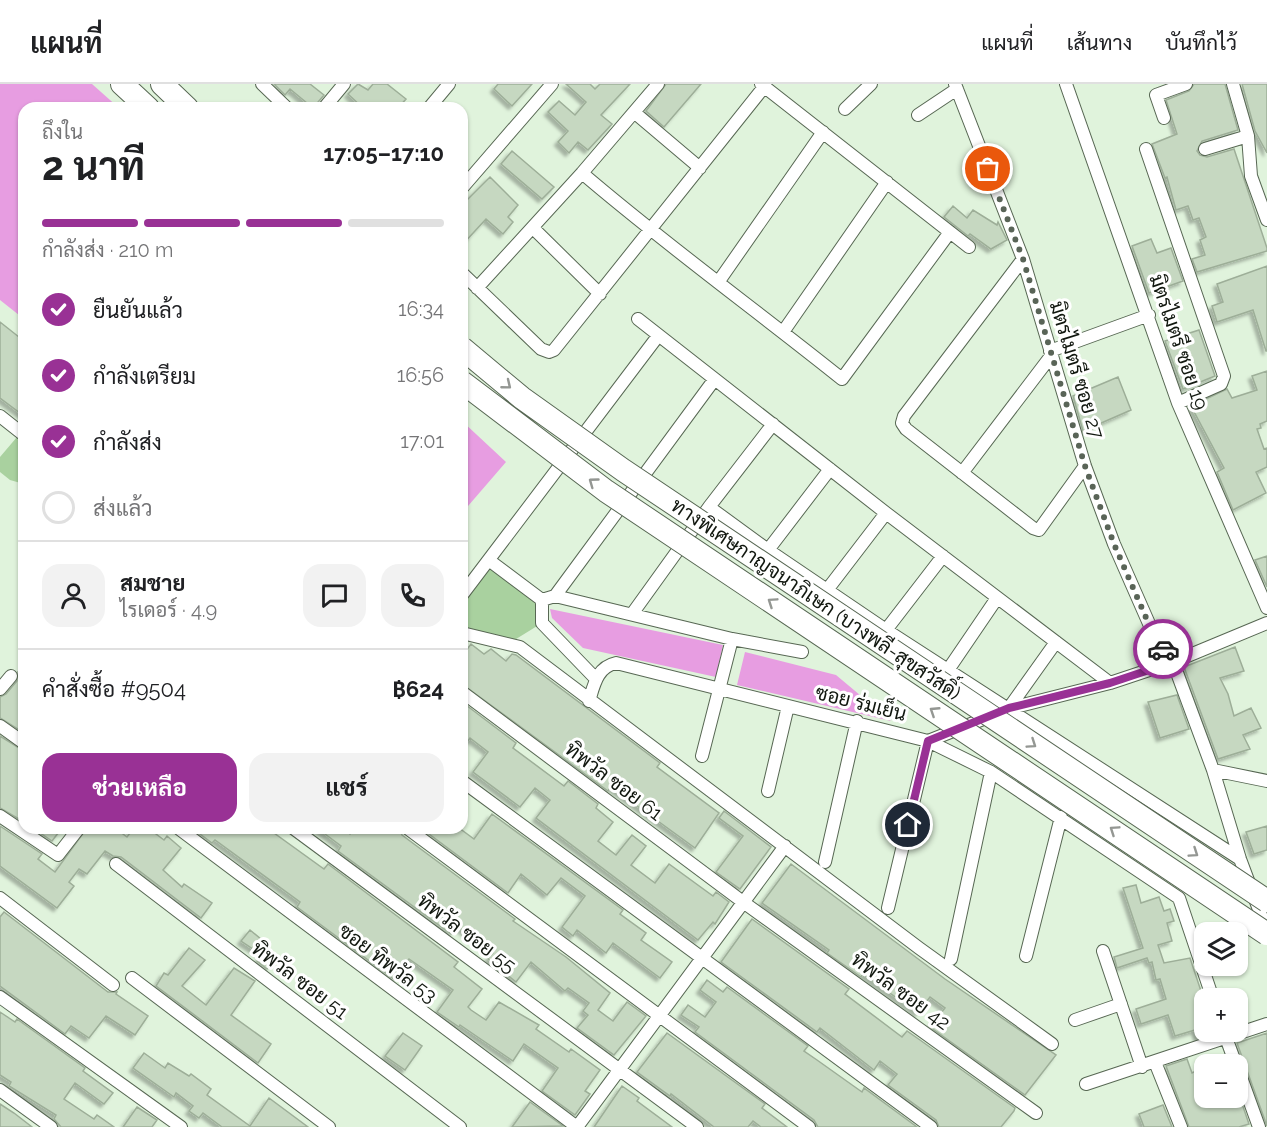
<!DOCTYPE html>
<html lang="th">
<meta charset="utf-8">
<style>
body{margin:0;font-family:Raleway,Sarabun,sans-serif;background:#f2f2f2;color:#202124;height:100vh;display:flex;flex-direction:column;font-size:22px;white-space:nowrap}
*{box-sizing:border-box;margin:0}
p{font-size:20px;color:#757577}
.icon{flex:none;width:33px;height:33px;fill:none;stroke:currentColor;stroke-width:2;stroke-linecap:round;stroke-linejoin:round}
.map{position:relative;flex:1;overflow:hidden}
.details{position:absolute;left:18px;top:18px;width:450px;height:732px;display:flex;flex-direction:column;background:#fff;border-radius:18px;box-shadow:0 2px 4px #0004}
.details>*{flex:none}
.buttons{position:absolute;left:1194px;top:838px;display:grid;gap:12px}
.buttons a{display:grid;place-items:center;width:54px;height:54px;border-radius:12px;background:#fff;box-shadow:0 2px 4px #0004;font-size:30px}
.pin{position:absolute;display:grid;place-items:center;width:51px;height:51px;color:#fff;margin:-26px;border:3px solid #fff;border-radius:50%;box-shadow:0 2px 6px #0007}
.courier{position:absolute;display:grid;place-items:center;width:60px;height:60px;margin:-30px;border:4px solid #993195;border-radius:50%;background:#fff;color:#222;box-shadow:0 2px 8px #0007}
.summary em{font-style:normal;font-weight:700}
.summary div{display:flex;flex-direction:column-reverse}
.summary{display:flex;align-items:center;justify-content:space-between;height:102px;padding:0 24px}
h1{font-size:39px;font-weight:700;line-height:45px}
.bar{display:grid;grid-template-columns:repeat(4,1fr);gap:9px 6px;align-content:center;height:72px;padding:0 24px}
.bar i{height:8px;border-radius:4px;background:#e0e0e0}
.bar .active{background:#993195}
.bar p{grid-column:span 4}
.line{display:flex;align-items:center;gap:15px;padding:0 24px;border-top:2px solid #e0e0e0}
.line div{flex:1}
.round{display:grid;place-items:center;flex:none;width:63px;height:63px;border-radius:18px;background:#f2f2f2}
ol{padding:0 24px;list-style:none}
li{display:flex;align-items:center;gap:18px;height:66px}
li p{margin-inline-start:auto}
li .icon{padding:6px;border-radius:50%;background:#993195;color:#fff;stroke-width:4}
li:last-child{color:#757577}
li i{width:33px;height:33px;border:3px solid #e0e0e0;border-radius:50%}
.cta{display:flex;gap:12px;margin-top:auto;padding:12px 24px}
.cta a{flex:1;height:69px;border-radius:18px;background:#993195;color:#fff;font-size:24px;font-weight:700;line-height:69px;text-align:center}
.cta a+a{background:#f2f2f2;color:#202124}
header{display:flex;align-items:center;gap:36px;box-sizing:border-box;height:84px;padding:0 30px;background:#fff;border-bottom:2px solid #e0e0e0}
header strong{font-size:28px}
nav{display:flex;gap:33px;margin-inline-start:auto;font-size:21px}
.map>svg:first-child{display:block}
.green{fill:#a9d19f}
.water{fill:#e79de1}
.building{fill:#c6d8c1;stroke:#9dae98;stroke-width:1.5;filter:url(#shadow)}
.lines{fill:none;stroke-linecap:round;stroke-linejoin:round}
.minor-casing{stroke:#576753;stroke-width:14}
.motorway-casing{stroke:#576753;stroke-width:24}
.minor{stroke:#fff;stroke-width:12}
.motorway{stroke:#fff;stroke-width:22}
.motorway-bridge-casing{stroke:#576753;stroke-width:24;stroke-linecap:butt}
.motorway-bridge{stroke:#fff;stroke-width:22}
.oneway{stroke:#949793}
.done{stroke:#596457;stroke-width:6;stroke-dasharray:0 10.8}
.route{stroke:#993195;stroke-width:8}
.labels{text-anchor:middle;dominant-baseline:central;stroke-width:6;stroke-linejoin:round;paint-order:stroke}
.street-label{font-size:20px;fill:#11170f;stroke:#fff}
</style>
<header>
<strong>แผนที่</strong>
<nav><a>แผนที่</a><a>เส้นทาง</a><a>บันทึกไว้</a></nav>
</header>
<div class="map">
<svg width="1267" height="1043" viewBox="0 0 1267 1043">
<defs>
<filter id="shadow"><feDropShadow dx="-3.5" dy="3.5" stdDeviation="1.5" flood-color="#0004"/></filter>
</defs>
<rect width="100%" height="100%" fill="#e0f3dc"/>
<path class="green" d="M17 353 24 359V400L10 396 0 388V373Z
M490 477 542 516V539L508 560 462 549V511Z"/>
<path class="water" d="M0 0H92L119 24H24V235L0 216Z
M462 337 506 378 462 429Z
M550 525 723 561 716 593 583 564 552 534Z
M745 568 836 591 891 637 737 601Z"/>
<path class="building" d="M274 0H310L324 11 313 24 290 5 285 11Z
M358 0 368 6 373 0H387L406 15 398 24H363L348 10Z
M498 0H532L512 22 494 5Z
M566 0H590L595 5 600 0H630L601 31 612 40 588 66 578 58 569 69 558 58 568 47 548 28 559 17 575 31 586 18Z
M666 0H701L664 43 646 27Z
M1194 0H1225L1238 46 1202 57 1197 67 1200 71 1207 73 1234 65 1267 164V167L1197 188 1192 175 1205 171 1200 156 1206 153 1199 134 1193 136 1188 122 1176 126 1167 93 1165 94 1152 60 1177 50 1166 16 1189 7Z
M1242 0H1267V69L1255 47Z
M512 67 554 103 542 115 501 80Z
M490 93 518 121 508 133 513 138 503 150 486 135 462 161V121Z
M953 122 967 134 973 126 997 141 998 138 1007 156 991 165 970 150 968 152 944 133Z
M1151 155 1157 169 1171 164 1183 197 1149 209 1132 162Z
M1267 182V267H1266L1253 226 1217 238 1212 222 1223 218 1217 200Z
M0 238 24 257V332L0 314Z
M1199 246 1215 292 1183 305 1165 257Z
M1267 287V337L1260 340 1261 344 1257 345 1264 365 1267 364V383L1256 388 1266 409 1233 426 1217 388 1224 384 1191 322 1227 305 1232 314 1257 306 1252 292Z
M1118 293 1131 326 1083 347 1073 312Z
M1267 472V503L1255 476Z
M462 560 468 564 471 560 484 570 491 565 506 577 512 570 516 571 660 679 657 683 719 729 695 764 611 703 608 707 462 600Z
M1235 563 1244 587 1220 594 1228 610 1234 632 1251 624 1261 644 1243 651 1250 665 1218 675 1184 583Z
M18 588 24 592V649L0 634V613L6 610 17 597Z
M1177 611 1189 645 1160 654 1148 618Z
M462 618 516 659 513 664 564 702 568 697 598 720 596 724 613 738 598 757 616 771 632 751 646 762 631 781 655 799 669 780 713 812 716 808 729 818 715 840 713 838 698 856 536 734 550 716 535 704 520 723 473 688 488 668 470 654 462 665Z
M0 652 24 667V738L0 724Z
M724 727 771 763 740 805 716 788 743 752 719 734Z
M492 730 623 826 620 830 646 849 641 856 672 878 660 894 613 859 606 869 577 846 573 852 562 843 585 812 561 794 547 811 521 790 508 809 421 744H459L474 755Z
M0 742 42 770 38 775 55 788 87 744H115L127 753 134 744H148L164 756 167 752 181 764 163 786 182 803 184 800 212 819 201 834 121 773 113 772 105 767 87 790 79 785 69 798 74 802 57 824 0 782Z
M1267 742V766L1254 770 1246 748Z
M33 744H62L52 757Z
M192 744H267L324 785 328 780 458 878 454 883 482 905 468 923 471 926 486 936 499 918 539 941 536 945 569 968 571 965 600 986 585 1007 590 1010 575 1031 542 1007 558 984 524 960 513 977 460 941 459 943 437 928 453 906 409 875 395 896 297 823 300 818 215 756 212 759Z
M317 744H342L350 750 355 744H399L402 751 515 835 513 837 566 873 610 909 598 926 613 937 627 918 646 932 614 971 577 944 588 931 583 927 589 919 568 904 565 907 531 878 516 898 488 875 493 869 457 842 451 850 338 767 341 762Z
M791 780 945 895 1056 971 1025 1011 930 943 945 924 930 913 918 929 863 890 861 893 827 869 829 866 762 819Z
M1136 801 1141 819 1159 813 1164 827 1170 825 1174 837 1167 839 1172 857 1158 861 1164 879 1190 874 1204 916V948H1216L1198 954 1195 946 1175 952 1168 931 1141 940 1136 925 1166 915 1160 895 1156 896 1152 878 1149 879 1147 874 1117 884 1114 873 1143 864 1123 804Z
M4 828 108 908H117L116 910 148 932 135 951 106 932 89 954 71 942 65 950 0 902V833Z
M752 835 849 905 845 910 902 953 907 947 920 956 1015 1024 1014 1027 1001 1043H939L936 1036 888 1001 897 990 880 977 874 986 820 944 817 948 721 878Z
M250 846 267 860 259 869 241 857Z
M189 864 205 876 182 902 206 921 234 884 255 897 231 931 271 960 258 979 156 902 164 889 168 891Z
M266 865 277 873 267 885 257 877Z
M707 896 723 908 727 903 808 962 804 967 817 976 862 1008 864 1004 917 1043H818L814 1036 695 948 699 943 681 931 688 921 705 933 716 918 700 906Z
M0 928 15 938 17 935 85 984 83 987 113 1009 104 1020 75 999 64 1015 94 1035 97 1031 114 1043H61L54 1035 56 1031 9 1002 11 998 0 991Z
M403 949 422 962 405 986 385 972Z
M667 949 765 1020 762 1024 787 1043H761L753 1037 748 1043H714L671 1010 670 1012 637 988Z
M1267 949V1042L1237 959Z
M144 969 165 984 168 979 189 992 191 990 211 1005 207 1011 250 1042 269 1014 308 1043H222L203 1029 199 1034 189 1027 193 1022 176 1009 174 1013 133 984Z
M1187 975 1192 989 1204 983V1000L1198 1002 1203 1018 1238 1014V1008L1249 1040 1239 1043H1189L1166 982Z
M622 1002 639 1014 637 1017 672 1043H594Z
M530 1018 563 1042 512 1043Z
M0 1020 14 1029 32 1043H0Z
M1163 1021 1172 1043H1144L1139 1030Z
M137 1023 157 1036 152 1043H123Z"/>
<g class="lines">
<defs>
<path id="minor" d="M262 0 287 24
M761 0 969 163
M955 0 1023 175 1085 382 1114 460 1154 551 1173 578 1213 686 1240 775 1267 847
M1066 0 1178 319 1267 524
M1233 0 1248 52 1251 92 1267 136
M324 24 344 0
M429 24 449 0
M845 25 871 0
M635 29 700 84
M918 31 957 5
M1164 34 1156 11 1186 0
M1146 65 1224 292 1221 300 1178 319
M1205 65 1248 52
M582 89C666 161 756 226 842 295L950 148
M462 104 552 0
M533 144 600 210
M1023 175 904 332 902 339 906 345 1033 444 1039 446 1085 382
M462 189 541 265 549 268 554 266 764 3
M719 197 823 48
M477 204 582 89 658 0
M638 235 886 429 1110 599
M783 248 887 98
M1050 267 1149 231
M0 332 24 351
M830 385 768 466 886 546 1240 775
M962 389 1051 272
M709 423 768 466
M490 477 542 516V539L596 595
M827 506 886 429
M462 511 658 252
M555 512 714 296
M542 516 555 512 732 555 802 568
M632 530 709 423 773 340
M886 546 943 472
M462 549 520 563 919 864 1052 960
M948 586 997 514
M0 605 11 592
M462 608 743 818 1036 1029
M589 617C594 601 597 583 616 579L928 657 991 688 1179 814
M1009 624 1056 558
M1007 625 1110 599 1173 578 1267 539
M0 642 24 659
M928 657 991 632
M702 672 732 555
M1213 686 1267 697
M462 697 931 1043
M768 707 788 622
M0 732 58 771 79 744
M178 744 577 1043 785 762
M293 744 697 1043
M407 744 809 1043
M825 778 857 637
M116 780 460 1043
M0 814 113 901
M1179 814 1213 915
M888 824 928 657
M1103 867 1142 983
M1026 872 1061 733
M951 875 991 688
M132 894 329 1043
M0 913 181 1043
M1075 936 1121 920
M1224 948 1236 981
M1155 978 1181 1043
M1238 985 1259 1043
M1086 1000 1267 940
M0 1006 51 1043"/>
<path id="motorway" d="M122 0 148 24
M162 0 187 24"/>
</defs>
<use href="#minor" class="minor-casing"/>
<use href="#motorway" class="motorway-casing"/>
<use href="#minor" class="minor"/>
<use href="#motorway" class="motorway"/>
<defs>
<path id="motorway-bridge" d="M462 264 522 314 623 386 1267 817
M462 298 606 407 1267 850"/>
</defs>
<use href="#motorway-bridge" class="motorway-bridge-casing"/>
<use href="#motorway-bridge" class="motorway-bridge"/>
</g>
<defs><path id="oneway-chevron" d="M-2-3.5L2.5 0L-2 3.5" fill="none" stroke-width="1.6" stroke-linecap="round" stroke-linejoin="round" transform="scale(1.5)"/></defs>
<g class="oneway">
<use href="#oneway-chevron" transform="translate(507 301) rotate(39)"/>
<use href="#oneway-chevron" transform="translate(593 398) rotate(-144)"/>
<use href="#oneway-chevron" transform="translate(772 518) rotate(-146)"/>
<use href="#oneway-chevron" transform="translate(934 627) rotate(-147)"/>
<use href="#oneway-chevron" transform="translate(1032 660) rotate(34)"/>
<use href="#oneway-chevron" transform="translate(1114 746) rotate(-146)"/>
<use href="#oneway-chevron" transform="translate(1194 769) rotate(34)"/>
</g>
<g class="lines">
<path class="done" d="M988 85 1023 175 1085 382 1114 460 1154 552 1163 565"/>
<path class="route" d="M908 741 928 657 1009 624 1110 599 1173 578 1163 565"/>
</g>
<g class="labels">
<g class="street-label">
<text transform="translate(1179 258) rotate(71)">มิตรไมตรี ซอย 19</text>
<text transform="translate(1077 286) rotate(73)">มิตรไมตรี ซอย 27</text>
<text transform="translate(816 515) rotate(34)">ทางพิเศษกาญจนาภิเษก (บางพลี-สุขสวัสดิ์)</text>
<text transform="translate(861 619) rotate(14)">ซอย ร่มเย็น</text>
<text transform="translate(614 697) rotate(37)">ทิพวัล ซอย 61</text>
<text transform="translate(467 849) rotate(37)">ทิพวัล ซอย 55</text>
<text transform="translate(388 879) rotate(37)">ซอย ทิพวัล 53</text>
<text transform="translate(300 896) rotate(37)">ทิพวัล ซอย 51</text>
<text transform="translate(901 907) rotate(36)">ทิพวัล ซอย 42</text>
</g>
</g>
</svg>
<div class="buttons">
<a><svg class="icon" aria-label="layers" viewBox="0 0 24 24"><path d="M12 4l9 5-9 5-9-5zM3 14l9 5 9-5"/></svg></a>
<a>+</a>
<a>−</a>
</div>
<div class="pin" style="left:988px;top:85px;background:#ea580c"><svg class="icon" aria-label="bag" viewBox="0 0 24 24"><path d="M5 8h14l-1 12H6zM9 8a3 3 0 0 1 6 0"/></svg></div>
<div class="pin" style="left:908px;top:741px;background:#1f2937"><svg class="icon" aria-label="home" viewBox="0 0 24 24"><path d="M3 11l9-7 9 7M6 9v11h12V9"/></svg></div>
<div class="courier" style="left:1163px;top:565px"><svg class="icon" aria-label="car" viewBox="0 0 24 24"><path d="M5 17H2v-5l4-1 3-4h7l3 4 3 1v5h-3M9 17h6M6 11h13"/><circle cx="7" cy="17" r="2"/><circle cx="17" cy="17" r="2"/></svg></div>
<section class="details">
<div class="summary"><div><h1>2 นาที</h1><p>ถึงใน</p></div><em>17:05–17:10</em></div>
<div class="bar"><i class="active"></i><i class="active"></i><i class="active"></i><i></i><p>กำลังส่ง · 210 m</p></div>
<ol>
<li><svg class="icon" aria-label="check" viewBox="0 0 24 24"><path d="M5 12l5 5 9-10"/></svg>ยืนยันแล้ว<p>16:34</p></li>
<li><svg class="icon" aria-label="check" viewBox="0 0 24 24"><path d="M5 12l5 5 9-10"/></svg>กำลังเตรียม<p>16:56</p></li>
<li><svg class="icon" aria-label="check" viewBox="0 0 24 24"><path d="M5 12l5 5 9-10"/></svg>กำลังส่ง<p>17:01</p></li>
<li><i></i>ส่งแล้ว</li>
</ol>
<div class="line" style="height:108px"><a class="round"><svg class="icon" aria-label="person" viewBox="0 0 24 24"><circle cx="12" cy="8" r="4"/><path d="M4 21q1-7 8-7t8 7"/></svg></a><div><b>สมชาย</b><p>ไรเดอร์ · 4.9</p></div><a class="round"><svg class="icon" aria-label="chat" viewBox="0 0 24 24"><path d="M4 5h16v11H9l-5 4z"/></svg></a><a class="round"><svg class="icon" aria-label="phone" viewBox="0 0 24 24"><path d="M5 4h4l2 5-3 2q2 4 5 5l2-3 5 2v4C11 20 4 13 5 4z"/></svg></a></div>
<div class="line" style="height:78px"><div>คำสั่งซื้อ #9504</div><b>฿624</b></div>
<div class="cta"><a>ช่วยเหลือ</a><a>แชร์</a></div>
</section>
</div>
